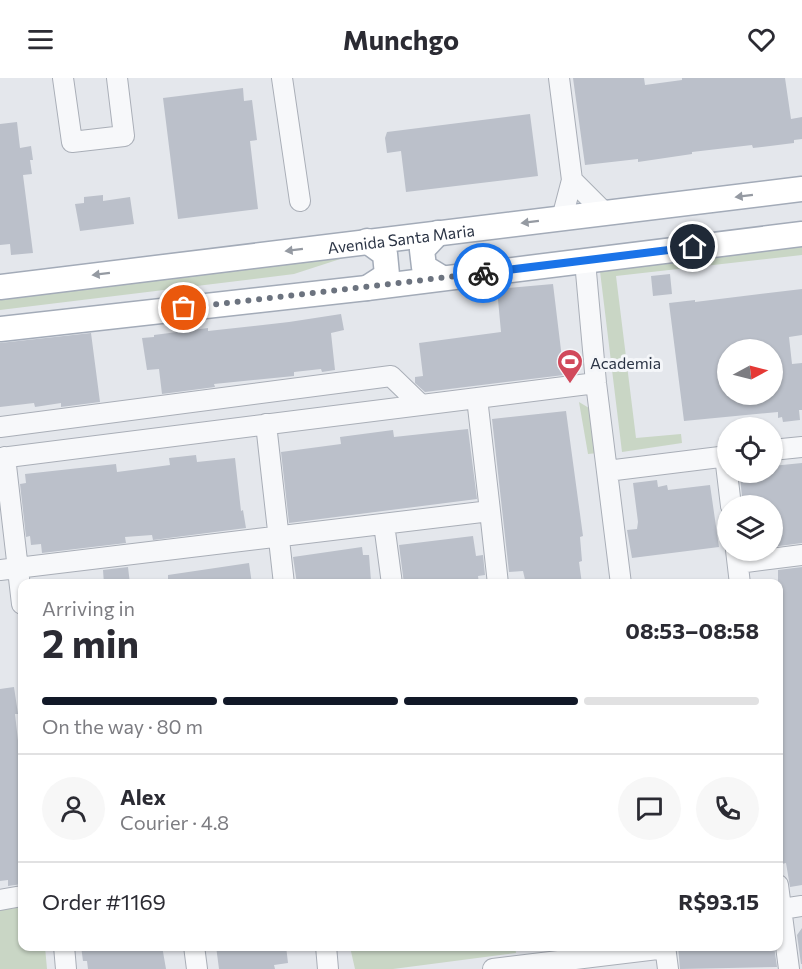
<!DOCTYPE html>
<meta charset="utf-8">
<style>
body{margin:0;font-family:Commissioner,sans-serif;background:#f7f7f7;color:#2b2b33;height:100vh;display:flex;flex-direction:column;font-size:22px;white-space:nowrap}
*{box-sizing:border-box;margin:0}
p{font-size:20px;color:#7c7c81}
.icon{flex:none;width:33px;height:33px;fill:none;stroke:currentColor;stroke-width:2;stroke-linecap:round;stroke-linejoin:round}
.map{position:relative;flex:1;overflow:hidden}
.panel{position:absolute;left:18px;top:501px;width:765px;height:372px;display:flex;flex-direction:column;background:#fff;border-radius:12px;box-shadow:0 2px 4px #0004}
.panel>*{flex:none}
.needle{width:39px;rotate:83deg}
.controls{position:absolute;left:717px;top:261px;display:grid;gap:12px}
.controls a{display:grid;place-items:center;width:66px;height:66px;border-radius:50%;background:#fff;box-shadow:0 2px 4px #0004;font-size:30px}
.pin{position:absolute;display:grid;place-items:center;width:51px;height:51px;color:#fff;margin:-26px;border:3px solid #fff;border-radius:50%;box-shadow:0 2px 6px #0007}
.courier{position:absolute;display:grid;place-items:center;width:60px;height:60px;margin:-30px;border:4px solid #1a73e8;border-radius:50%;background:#fff;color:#222;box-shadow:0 2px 8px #0007}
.head em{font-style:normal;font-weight:700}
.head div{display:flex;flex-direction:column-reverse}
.head{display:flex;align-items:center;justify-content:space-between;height:102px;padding:0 24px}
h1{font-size:39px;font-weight:700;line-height:45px}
.bar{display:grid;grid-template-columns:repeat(4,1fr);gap:9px 6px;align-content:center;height:72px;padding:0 24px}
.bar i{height:8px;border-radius:4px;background:#e1e1e2}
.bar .selected{background:#111827}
.bar p{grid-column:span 4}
.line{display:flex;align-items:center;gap:15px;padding:0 24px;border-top:2px solid #e1e1e2}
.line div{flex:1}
.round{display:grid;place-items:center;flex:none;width:63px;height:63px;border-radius:32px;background:#f7f7f7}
header{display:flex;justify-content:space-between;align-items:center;height:78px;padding:0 24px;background:#fff;font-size:27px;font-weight:700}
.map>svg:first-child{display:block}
.green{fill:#c9d6c5}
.building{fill:#bbc0ca;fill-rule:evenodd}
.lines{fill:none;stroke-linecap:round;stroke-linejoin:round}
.minor-casing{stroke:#a9aeb7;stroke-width:22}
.major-casing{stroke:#a3abb8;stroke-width:27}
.minor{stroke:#f7f8fa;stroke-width:20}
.major{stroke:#fff;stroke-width:24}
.oneway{fill:#959aa2}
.done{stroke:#6c737f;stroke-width:6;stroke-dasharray:0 10.8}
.route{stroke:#1a73e8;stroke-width:8}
.labels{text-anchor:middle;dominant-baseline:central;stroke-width:6;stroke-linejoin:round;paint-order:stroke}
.street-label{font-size:16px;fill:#2b3445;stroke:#f4f6f9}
.poi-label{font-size:16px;fill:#2b3445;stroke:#f4f6f9;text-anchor:start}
</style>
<header><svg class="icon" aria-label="menu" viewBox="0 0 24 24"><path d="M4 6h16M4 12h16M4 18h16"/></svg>Munchgo<svg class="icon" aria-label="heart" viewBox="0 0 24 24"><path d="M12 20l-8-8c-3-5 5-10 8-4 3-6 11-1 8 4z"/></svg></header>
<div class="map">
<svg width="802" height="891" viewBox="0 0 802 891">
<rect width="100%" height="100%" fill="#e4e7ec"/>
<path class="green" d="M802 161V177L616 198 636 360 681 356 682 365 622 374 599 185Z
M371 171 294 196 0 232V213Z
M579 324 594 333 598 375 588 376Z
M22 829V868L45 869 47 891H0V832Z
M515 869 516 875 393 891H355L350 869Z"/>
<path class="building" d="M573 0H644L645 7 682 2V0H785L791 41 802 39V61L794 62V65L753 70 752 67 692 74V76L638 84V81L585 87Z
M243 10 244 23 252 22 257 62 250 63 258 131 178 141 163 20Z
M530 36 538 98 406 114 401 73 387 75 385 60 387 54Z
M17 44 20 70 31 68 33 82H30L32 96 23 97 33 175 11 177 10 166 0 167V46Z
M103 117V123L130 119 134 146 80 153 75 126 84 125V119Z
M670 196 672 216 653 218 651 198Z
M553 206 564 297 425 314 415 305V299L423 298 419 265 501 254 497 211Z
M802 211V257L789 259 792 286 802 285V332H799L800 342 783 344 782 339 778 340V334L684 343 669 225 695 222V224ZM728 272H772V316H728Z
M341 236 344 252 331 255 335 292 322 294 321 291 294 294V298L214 306 215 309 162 316 159 291 147 292 142 260 154 259V257L208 250V253L289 244Z
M91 255 100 324 61 329V325L35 329 34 325 0 329V265Z
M566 333 583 458 580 459 582 483 579 484 582 506H526L523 493 509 494 492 341Z
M468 351 477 421 289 445 281 374 341 366 340 359 393 352 394 359Z
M196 377 197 384 235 380 241 433 243 432 246 450 153 462 152 457 125 459 126 465 42 475 41 466 31 467 30 458 26 459 20 406 26 405 25 396 116 386 117 394 170 387 169 380Z
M802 385V465L772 469V428H743L740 399 745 398 744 394H772V388Z
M657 402 658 409 667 407 668 412 710 407 719 469 632 480 627 452 637 451 638 444 633 405Z
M473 458 476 478 483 477 485 497 478 498 479 506H404L399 467Z
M362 469 363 477H369L371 503 343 506H297L293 479Z
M249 485 252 506H168V497Z
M128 489 130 506H104L103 492Z
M802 489V807L790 809 786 785 781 786 778 762V492Z
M14 609 18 636H15L22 698V806L8 808V802L0 803V611Z
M802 850V886H801L797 857Z
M81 868H162L166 891H88L87 883H83Z
M216 868H286L288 885 274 887 275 891H219Z
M678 868H774L777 889 680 891Z"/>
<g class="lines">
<defs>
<path id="minor" d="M63 0 72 64 124 58 117 0
M282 0 300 123
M559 0 572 102 562 140
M572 102 605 135
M585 183 596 305 621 506
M266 346 284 506
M0 349 391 298 421 327
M772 372 802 369
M725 378 731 428
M5 379 22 526
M0 380 596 305
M607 393 728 378
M490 433 498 506
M384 446 392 506
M736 472 740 506
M738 485 802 477
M0 492 490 433 477 320
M778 807 789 891
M0 822 22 818
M782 831 802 828
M64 868 66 891
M194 868 197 891
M326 868 328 891
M665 868 668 891
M493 891 666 870"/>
<g id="major">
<path d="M438 155 422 172 424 189 442 200"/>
<path id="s1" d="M0 209 802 111"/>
<path d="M367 210 387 197 385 176 367 163"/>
<path d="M0 251 367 210 802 156"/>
</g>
</defs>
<use href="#minor" class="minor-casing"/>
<use href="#major" class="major-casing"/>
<use href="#minor" class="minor"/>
<use href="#major" class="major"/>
</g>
<defs><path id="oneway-solid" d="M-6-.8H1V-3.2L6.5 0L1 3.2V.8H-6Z" transform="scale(1.5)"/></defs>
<g class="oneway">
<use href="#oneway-solid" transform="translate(744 118) rotate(173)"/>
<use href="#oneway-solid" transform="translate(530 144) rotate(173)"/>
<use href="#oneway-solid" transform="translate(294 172) rotate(173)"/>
<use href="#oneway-solid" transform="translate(101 196) rotate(173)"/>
</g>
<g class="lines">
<path class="done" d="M184 230 483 195"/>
<path class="route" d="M483 195 693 169"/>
</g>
<defs>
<symbol id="stadium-pin" viewBox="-11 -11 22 30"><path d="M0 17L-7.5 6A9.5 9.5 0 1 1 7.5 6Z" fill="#d1495b" stroke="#f4f6f9"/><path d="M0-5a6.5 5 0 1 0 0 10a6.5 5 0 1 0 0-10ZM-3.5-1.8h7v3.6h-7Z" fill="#fff"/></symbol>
</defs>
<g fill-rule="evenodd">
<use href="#stadium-pin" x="555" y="269" width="30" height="40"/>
</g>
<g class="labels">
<g class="street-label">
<text stroke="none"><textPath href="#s1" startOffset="404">Avenida Santa Maria</textPath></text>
</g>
<g class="poi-label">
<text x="590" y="284">Academia</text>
</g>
</g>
</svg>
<div class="controls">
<a><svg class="needle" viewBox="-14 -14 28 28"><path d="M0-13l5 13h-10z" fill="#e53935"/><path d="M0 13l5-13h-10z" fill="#7c7c81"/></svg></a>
<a><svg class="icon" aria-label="locate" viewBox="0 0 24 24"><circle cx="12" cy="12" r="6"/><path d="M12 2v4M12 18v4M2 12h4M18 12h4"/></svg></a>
<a><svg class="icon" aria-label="layers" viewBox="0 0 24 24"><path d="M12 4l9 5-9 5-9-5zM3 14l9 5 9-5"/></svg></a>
</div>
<div class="pin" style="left:184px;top:230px;background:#ea580c"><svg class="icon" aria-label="bag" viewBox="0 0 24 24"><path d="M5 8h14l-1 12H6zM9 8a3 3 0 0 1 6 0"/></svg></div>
<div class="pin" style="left:693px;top:169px;background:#1f2937"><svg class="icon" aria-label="home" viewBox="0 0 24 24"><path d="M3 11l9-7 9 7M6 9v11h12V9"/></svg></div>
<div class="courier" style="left:483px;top:195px"><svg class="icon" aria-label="bike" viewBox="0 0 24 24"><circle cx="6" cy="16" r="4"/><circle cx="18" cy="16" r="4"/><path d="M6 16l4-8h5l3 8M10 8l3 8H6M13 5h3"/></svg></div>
<section class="panel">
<div class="head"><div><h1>2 min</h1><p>Arriving in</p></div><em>08:53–08:58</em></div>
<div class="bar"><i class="selected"></i><i class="selected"></i><i class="selected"></i><i></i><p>On the way · 80 m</p></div>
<div class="line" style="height:108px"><a class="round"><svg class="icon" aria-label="person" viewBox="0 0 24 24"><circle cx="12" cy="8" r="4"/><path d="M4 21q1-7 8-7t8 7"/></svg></a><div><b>Alex</b><p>Courier · 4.8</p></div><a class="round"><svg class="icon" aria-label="chat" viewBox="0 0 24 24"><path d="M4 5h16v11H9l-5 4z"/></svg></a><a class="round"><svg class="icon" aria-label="phone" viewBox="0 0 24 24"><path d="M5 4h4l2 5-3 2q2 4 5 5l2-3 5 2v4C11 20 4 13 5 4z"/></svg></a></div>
<div class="line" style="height:78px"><div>Order #1169</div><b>R$93.15</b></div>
</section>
</div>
